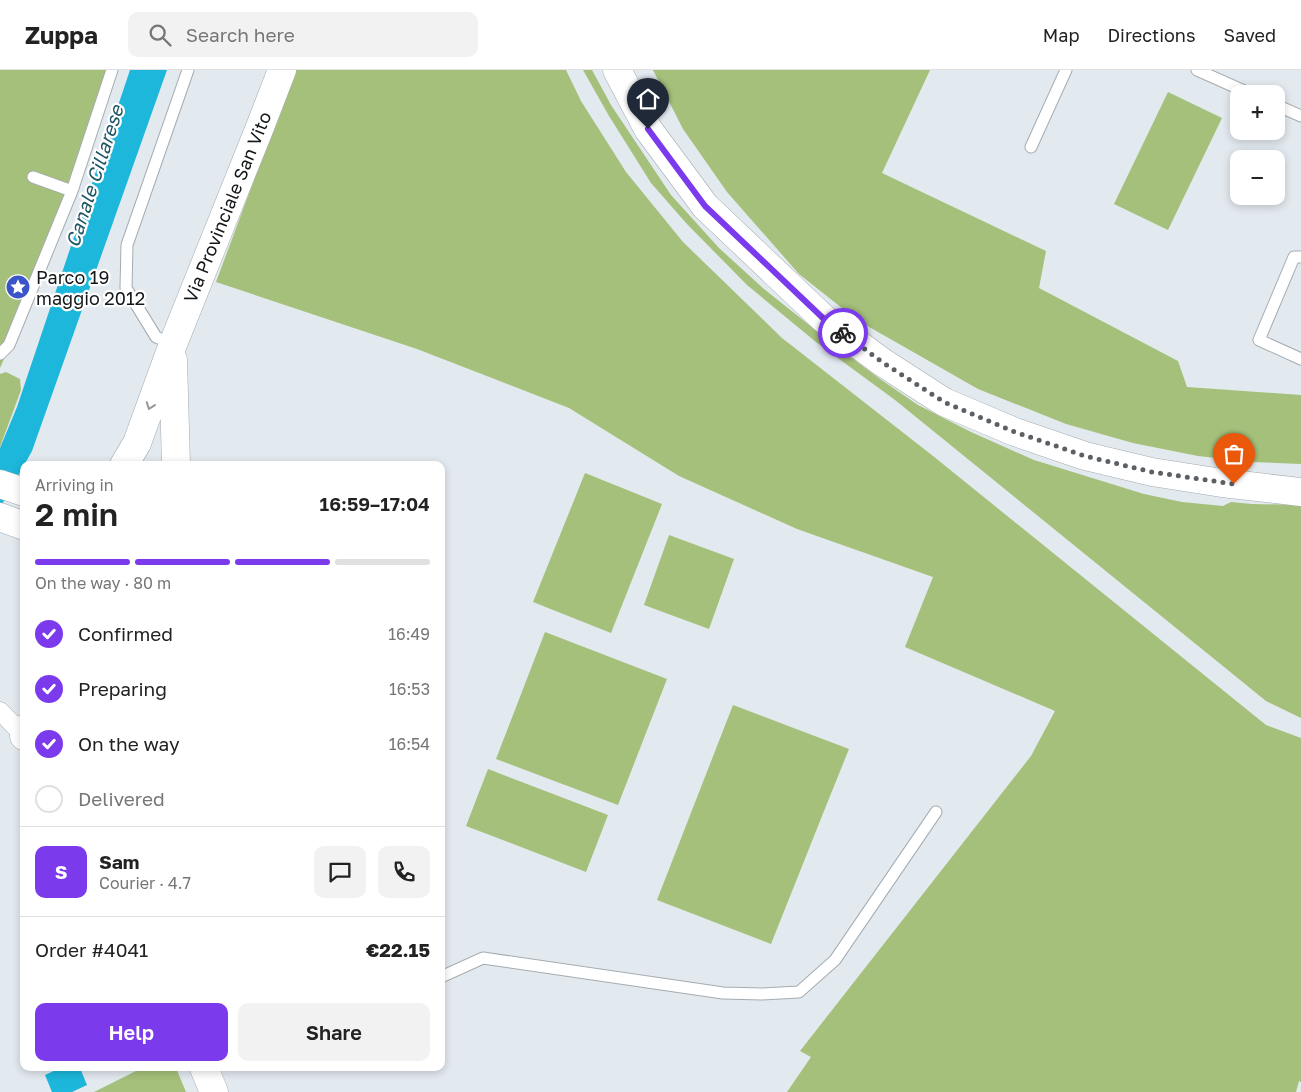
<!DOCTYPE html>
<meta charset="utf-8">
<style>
body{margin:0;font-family:"Golos Text",sans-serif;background:#f2f2f2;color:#222;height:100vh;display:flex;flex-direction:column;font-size:19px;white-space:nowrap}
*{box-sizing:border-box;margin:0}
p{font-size:16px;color:#767676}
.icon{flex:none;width:28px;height:28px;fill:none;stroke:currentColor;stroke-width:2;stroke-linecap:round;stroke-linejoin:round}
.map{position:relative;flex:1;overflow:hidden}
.side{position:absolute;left:20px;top:391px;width:425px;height:610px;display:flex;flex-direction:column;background:#fff;border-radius:10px;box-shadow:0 2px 8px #0003}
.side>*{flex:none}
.tools{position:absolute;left:1230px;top:15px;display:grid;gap:10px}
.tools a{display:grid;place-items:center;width:55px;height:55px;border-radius:10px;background:#fff;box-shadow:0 2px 8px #0003;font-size:25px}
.pin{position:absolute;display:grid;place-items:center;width:42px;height:42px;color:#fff;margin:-51px -21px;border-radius:50% 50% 50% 0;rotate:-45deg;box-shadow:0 0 5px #0007}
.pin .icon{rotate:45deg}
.courier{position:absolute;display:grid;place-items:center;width:50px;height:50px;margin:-25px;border:4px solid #7c3aed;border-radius:50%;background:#fff;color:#222;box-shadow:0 1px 6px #0007}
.head em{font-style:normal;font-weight:600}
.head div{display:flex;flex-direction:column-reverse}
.head{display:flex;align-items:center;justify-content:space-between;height:85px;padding:0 15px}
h1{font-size:32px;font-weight:600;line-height:38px}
.bar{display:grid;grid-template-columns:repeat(4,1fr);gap:8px 5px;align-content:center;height:60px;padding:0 15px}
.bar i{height:6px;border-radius:4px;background:#e0e0e0}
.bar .on{background:#7c3aed}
.bar p{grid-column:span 4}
.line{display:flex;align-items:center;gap:12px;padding:0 15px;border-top:1px solid #e0e0e0}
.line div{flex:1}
.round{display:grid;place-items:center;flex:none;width:52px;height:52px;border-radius:10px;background:#f2f2f2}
ol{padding:0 15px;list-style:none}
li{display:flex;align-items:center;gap:15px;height:55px}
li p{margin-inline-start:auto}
li .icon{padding:5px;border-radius:50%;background:#7c3aed;color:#fff;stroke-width:4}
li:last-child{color:#767676}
li i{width:28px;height:28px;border:2px solid #e0e0e0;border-radius:50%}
.button{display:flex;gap:10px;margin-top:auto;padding:10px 15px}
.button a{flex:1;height:58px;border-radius:10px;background:#7c3aed;color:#fff;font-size:20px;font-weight:600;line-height:58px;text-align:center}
.button a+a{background:#f2f2f2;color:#222}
header{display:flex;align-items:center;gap:30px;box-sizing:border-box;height:70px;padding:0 25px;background:#fff;border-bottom:1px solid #e0e0e0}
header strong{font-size:24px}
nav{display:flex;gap:28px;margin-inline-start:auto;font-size:18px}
.search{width:350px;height:45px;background:#f2f2f2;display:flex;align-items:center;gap:12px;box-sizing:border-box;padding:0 18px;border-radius:10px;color:#767676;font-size:19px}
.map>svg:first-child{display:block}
.green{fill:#a5c07a}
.water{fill:#1cb7db}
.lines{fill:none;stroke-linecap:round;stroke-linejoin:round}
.service-casing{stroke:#a5acb1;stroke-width:13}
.pedestrian-casing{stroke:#a5acb1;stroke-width:19}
.tertiary-casing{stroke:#a5acb1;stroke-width:29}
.secondary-casing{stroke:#a5acb1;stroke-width:29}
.service{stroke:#fff;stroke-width:11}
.pedestrian{stroke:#fff;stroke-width:18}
.tertiary{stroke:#fff;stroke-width:28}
.secondary{stroke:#fff;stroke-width:28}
.oneway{stroke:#959798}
.done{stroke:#5c6064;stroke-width:5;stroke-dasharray:0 9}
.route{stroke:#7c3aed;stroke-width:6}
.labels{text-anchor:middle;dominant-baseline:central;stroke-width:4.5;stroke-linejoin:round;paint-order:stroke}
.street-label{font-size:18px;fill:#141719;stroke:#fff}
.poi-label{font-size:18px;fill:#141719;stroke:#fff;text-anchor:start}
.water-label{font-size:19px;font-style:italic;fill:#1d5565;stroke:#fff}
</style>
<header>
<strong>Zuppa</strong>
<div class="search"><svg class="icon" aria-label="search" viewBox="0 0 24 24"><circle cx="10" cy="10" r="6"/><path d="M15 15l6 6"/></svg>Search here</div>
<nav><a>Map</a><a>Directions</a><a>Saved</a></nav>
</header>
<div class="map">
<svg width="1301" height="1022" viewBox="0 0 1301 1022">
<rect width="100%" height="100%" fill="#e2e9ef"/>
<path class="green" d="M0 0H118L71 137 0 298Z
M295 0H566L581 31 626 102 683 172 782 268 933 386 1266 655 1301 668V1012L1299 1011 1296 1022H787L811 987 800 981 1031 686 1055 641 905 577 933 507 797 459 679 406 569 338 417 279 216 212Z
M583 0H592L611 35 671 125 719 178 764 219 833 274 880 309 918 335 971 362 1034 390 1144 424 1182 432 1223 436 1231 432 1252 434 1301 435V648L1266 631 895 330 816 272 747 215 686 153 651 113 609 46Z
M653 0H930L882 103 1046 181 1039 218 1178 291 1187 317 1301 325V394L1252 392 1198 386 1133 373 1066 354 978 319 857 250 799 204 727 122 683 59Z
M1168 22 1222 48 1168 160 1114 134Z
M6 302 20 309 21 320 0 377V304Z
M585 403 662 434 611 563 533 532Z
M669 465 734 489 709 559 644 535Z
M545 562 667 609 618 735 496 689Z
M733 635 849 679 824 741 771 874 657 830Z
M488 699 608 745 586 802 466 756Z
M142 998H176L186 1022H94Z"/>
<path class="water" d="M130 0H167L32 381 0 438V378L17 337Z
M60 998H80L87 1015 72 1022H52L45 1005Z"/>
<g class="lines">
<defs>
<path id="service" d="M1197 0 1251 24
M1276 35 1301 46
M1031 77 1066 0
M33 107 72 121
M1301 187H1294L1259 270 1301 289
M173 274 156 267 126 218 127 175 188 0
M0 284 9 275 72 121 112 0
M441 907 483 888 723 923 762 924 799 922 835 890 936 742"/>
<path id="pedestrian" d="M0 641 23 665"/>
<path id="tertiary" d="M617 0 648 59 705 136 824 249 882 292 944 332 1015 362 1085 386 1152 402 1222 413 1301 422
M24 659V666
M204 998 214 1022"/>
<path id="secondary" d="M173 290 176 395
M124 395 137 373 173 274 260 57 282 0
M0 414 24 422
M0 447 24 456"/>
</defs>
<use href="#service" class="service-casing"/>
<use href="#pedestrian" class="pedestrian-casing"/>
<use href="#tertiary" class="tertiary-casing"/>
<use href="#secondary" class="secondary-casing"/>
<use href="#service" class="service"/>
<use href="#pedestrian" class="pedestrian"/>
<use href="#tertiary" class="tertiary"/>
<use href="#secondary" class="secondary"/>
</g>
<defs><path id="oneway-chevron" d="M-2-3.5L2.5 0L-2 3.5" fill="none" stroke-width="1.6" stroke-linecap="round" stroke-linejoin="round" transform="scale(1.25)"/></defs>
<use class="oneway" href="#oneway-chevron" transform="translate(150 336) rotate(110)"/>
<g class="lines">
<path class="done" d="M843 263 882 292 944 332 1015 362 1085 386 1152 402 1234 414"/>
<path class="route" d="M648 59 705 136 824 249 843 263"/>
</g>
<defs>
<symbol id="sight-disc" viewBox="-11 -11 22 22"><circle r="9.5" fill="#3955c7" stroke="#fff"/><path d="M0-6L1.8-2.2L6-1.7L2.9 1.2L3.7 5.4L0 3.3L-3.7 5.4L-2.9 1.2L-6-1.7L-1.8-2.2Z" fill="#fff"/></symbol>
</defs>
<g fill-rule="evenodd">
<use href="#sight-disc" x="4" y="203" width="28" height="28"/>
</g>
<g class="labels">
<g class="street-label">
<text transform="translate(227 137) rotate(-68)">Via Provinciale San Vito</text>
</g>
<g class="poi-label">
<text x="36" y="207">Parco 19<tspan x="36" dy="21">maggio 2012</tspan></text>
</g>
<g class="water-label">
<text transform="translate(94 106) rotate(-72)">Canale Cillarese</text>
</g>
</g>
</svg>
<div class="tools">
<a>+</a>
<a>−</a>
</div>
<div class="pin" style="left:1234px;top:414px;background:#ea580c"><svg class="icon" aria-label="bag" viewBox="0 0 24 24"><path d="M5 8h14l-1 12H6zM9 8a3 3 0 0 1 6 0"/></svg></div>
<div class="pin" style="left:648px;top:59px;background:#1f2937"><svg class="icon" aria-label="home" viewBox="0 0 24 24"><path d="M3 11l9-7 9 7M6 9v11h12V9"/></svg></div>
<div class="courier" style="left:843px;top:263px"><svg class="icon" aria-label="bike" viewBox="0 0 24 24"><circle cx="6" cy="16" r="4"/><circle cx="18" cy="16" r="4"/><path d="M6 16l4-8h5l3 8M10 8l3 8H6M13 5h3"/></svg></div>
<section class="side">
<div class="head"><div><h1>2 min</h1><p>Arriving in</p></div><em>16:59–17:04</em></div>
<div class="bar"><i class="on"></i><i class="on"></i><i class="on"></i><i></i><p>On the way · 80 m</p></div>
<ol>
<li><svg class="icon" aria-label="check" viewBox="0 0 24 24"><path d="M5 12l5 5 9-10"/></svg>Confirmed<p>16:49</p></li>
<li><svg class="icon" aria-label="check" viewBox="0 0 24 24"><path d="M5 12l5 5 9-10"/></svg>Preparing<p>16:53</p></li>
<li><svg class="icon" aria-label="check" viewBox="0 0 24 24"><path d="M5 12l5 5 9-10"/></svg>On the way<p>16:54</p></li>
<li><i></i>Delivered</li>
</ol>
<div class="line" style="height:90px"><b class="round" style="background:#7c3aed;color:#fff">S</b><div><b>Sam</b><p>Courier · 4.7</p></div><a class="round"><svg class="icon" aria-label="chat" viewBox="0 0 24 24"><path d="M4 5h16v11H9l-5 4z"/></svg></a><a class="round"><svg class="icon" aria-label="phone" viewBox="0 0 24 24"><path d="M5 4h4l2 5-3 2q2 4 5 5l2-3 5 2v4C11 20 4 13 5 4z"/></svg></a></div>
<div class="line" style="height:65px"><div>Order #4041</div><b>€22.15</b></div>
<div class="button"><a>Help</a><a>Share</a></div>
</section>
</div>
